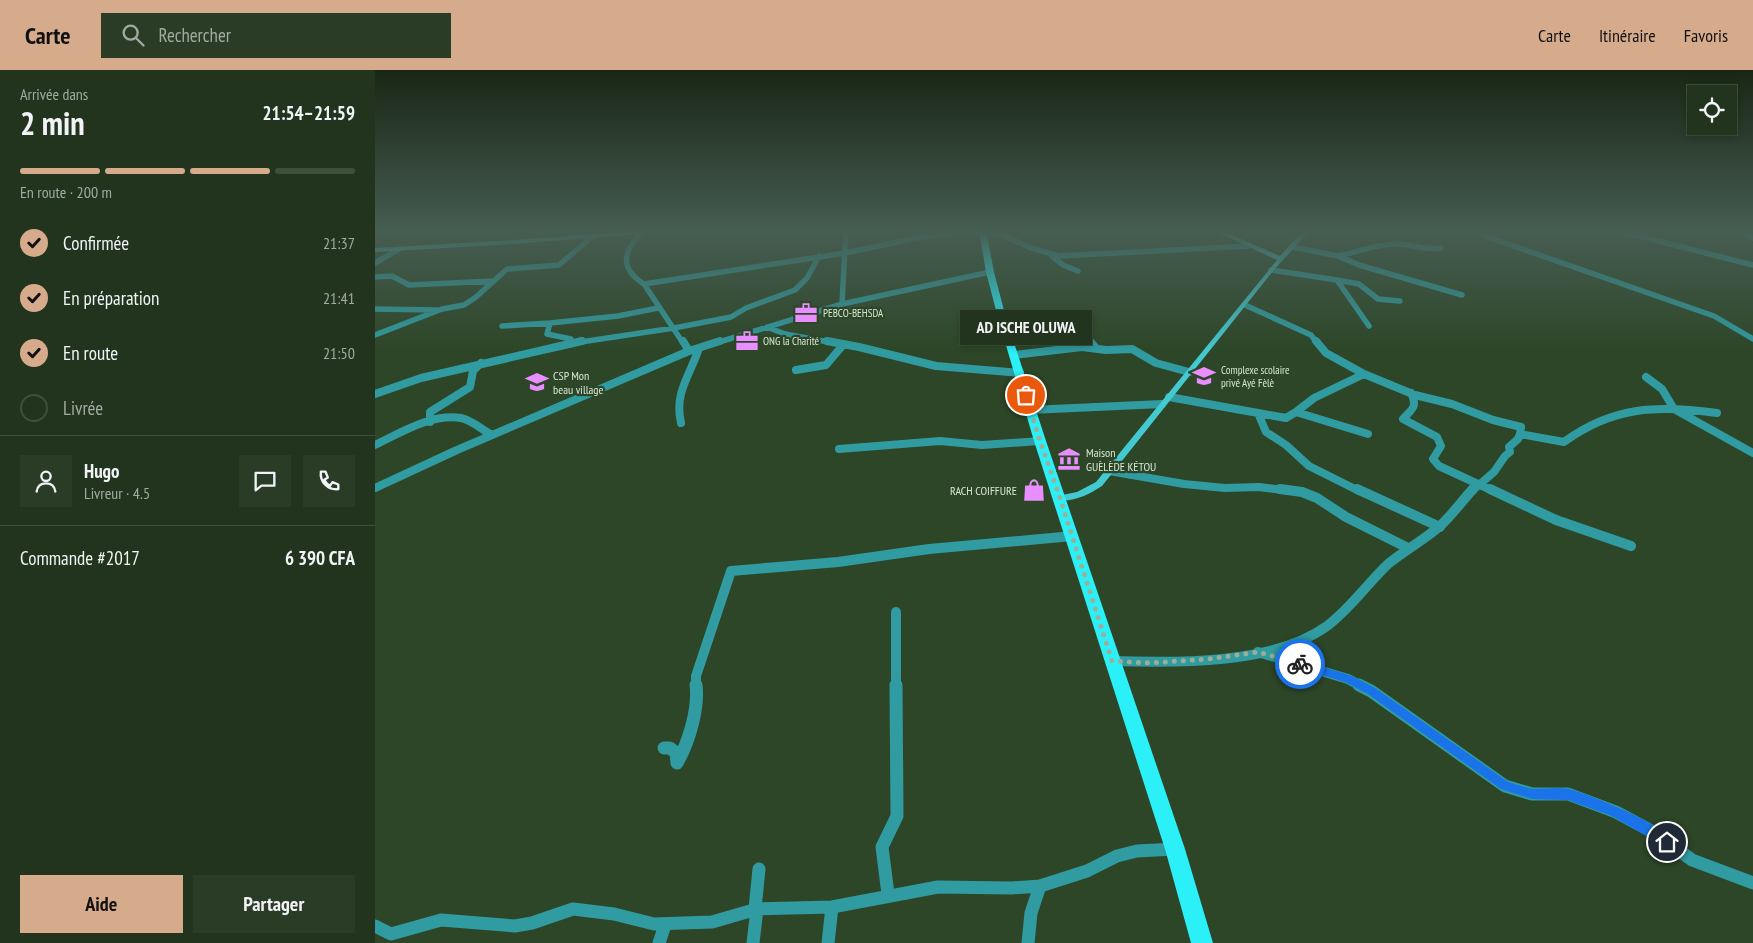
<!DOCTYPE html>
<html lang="fr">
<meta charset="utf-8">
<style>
body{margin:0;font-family:"PT Sans Narrow",sans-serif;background:#2a3c26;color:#f1f3f6;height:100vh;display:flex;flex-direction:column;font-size:19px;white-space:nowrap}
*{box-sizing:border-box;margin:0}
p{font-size:16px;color:#a2aaa4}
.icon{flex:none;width:28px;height:28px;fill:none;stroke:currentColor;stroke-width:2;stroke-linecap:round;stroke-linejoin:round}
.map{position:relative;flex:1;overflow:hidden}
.panel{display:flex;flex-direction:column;background:#22341d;width:375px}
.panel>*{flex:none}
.controls{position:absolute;left:1312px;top:15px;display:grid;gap:10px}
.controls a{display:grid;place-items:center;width:50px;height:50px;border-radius:0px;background:#22341d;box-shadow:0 2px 8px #0003,0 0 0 1px #3f4f3b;font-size:25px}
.pin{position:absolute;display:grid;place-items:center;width:42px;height:42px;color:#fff;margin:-21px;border:2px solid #fff;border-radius:50%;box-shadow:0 1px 5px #0007}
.courier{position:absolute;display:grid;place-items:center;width:50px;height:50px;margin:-25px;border:4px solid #1a73e8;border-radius:50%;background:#fff;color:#222;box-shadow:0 1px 6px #0007}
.bubble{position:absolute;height:35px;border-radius:0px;background:#22341d;box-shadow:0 2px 8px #0003,0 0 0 1px #3f4f3b;font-size:16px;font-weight:800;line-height:35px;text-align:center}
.headline em{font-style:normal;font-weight:800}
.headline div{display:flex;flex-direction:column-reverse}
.headline{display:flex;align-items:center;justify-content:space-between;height:85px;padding:0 20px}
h1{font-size:32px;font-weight:800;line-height:38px}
.bar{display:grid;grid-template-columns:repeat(4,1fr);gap:8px 5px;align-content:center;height:60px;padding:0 20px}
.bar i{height:6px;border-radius:4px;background:#3f4f3b}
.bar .on{background:#d6ab8b}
.bar p{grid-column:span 4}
.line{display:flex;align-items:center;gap:12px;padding:0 20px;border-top:1px solid #3f4f3b}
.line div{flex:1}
.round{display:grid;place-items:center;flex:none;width:52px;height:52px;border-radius:0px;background:#2a3c26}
ol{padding:0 20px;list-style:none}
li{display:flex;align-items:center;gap:15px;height:55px}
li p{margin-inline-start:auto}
li .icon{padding:5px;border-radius:50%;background:#d6ab8b;color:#111;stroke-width:4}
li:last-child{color:#a2aaa4}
li i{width:28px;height:28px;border:2px solid #3f4f3b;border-radius:50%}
.action{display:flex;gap:10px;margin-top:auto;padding:10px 20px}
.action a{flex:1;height:58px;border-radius:0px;background:#d6ab8b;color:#111;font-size:20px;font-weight:800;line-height:58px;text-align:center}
.action a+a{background:#2a3c26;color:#f1f3f6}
header{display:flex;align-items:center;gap:30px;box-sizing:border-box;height:70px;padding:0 25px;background:#d6ab8b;color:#111}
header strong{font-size:24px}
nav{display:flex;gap:28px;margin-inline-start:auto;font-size:18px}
.search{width:350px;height:45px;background:#2a3c26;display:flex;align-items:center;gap:12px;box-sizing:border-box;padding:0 18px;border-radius:0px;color:#a2aaa4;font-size:19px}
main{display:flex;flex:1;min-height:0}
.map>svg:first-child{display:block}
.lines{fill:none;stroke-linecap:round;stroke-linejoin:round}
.street-far3{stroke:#309ba0;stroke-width:5.5}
.street-far2{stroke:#309ba0;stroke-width:8}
.street-far1{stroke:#309ba0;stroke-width:10}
.street{stroke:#309ba0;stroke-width:13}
.secondary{fill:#43cad0;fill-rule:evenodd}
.primary{fill:#2bf0f8;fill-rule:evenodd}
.route{fill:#1a73e8}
.done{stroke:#9cae97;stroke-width:5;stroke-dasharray:0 9}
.labels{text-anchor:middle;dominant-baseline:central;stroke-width:4.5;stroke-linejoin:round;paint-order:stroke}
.far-poi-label{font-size:11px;fill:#d7e6d4;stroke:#2d4627;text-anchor:start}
.poi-label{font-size:12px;fill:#d7e6d4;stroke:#2d4627;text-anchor:start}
</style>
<header>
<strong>Carte</strong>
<div class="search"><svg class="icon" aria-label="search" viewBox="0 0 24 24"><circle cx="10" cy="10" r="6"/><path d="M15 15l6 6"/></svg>Rechercher</div>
<nav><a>Carte</a><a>Itinéraire</a><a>Favoris</a></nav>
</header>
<main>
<section class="panel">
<div class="headline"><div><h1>2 min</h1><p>Arrivée dans</p></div><em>21:54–21:59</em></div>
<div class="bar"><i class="on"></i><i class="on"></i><i class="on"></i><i></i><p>En route · 200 m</p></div>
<ol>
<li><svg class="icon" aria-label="check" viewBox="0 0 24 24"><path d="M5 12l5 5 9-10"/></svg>Confirmée<p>21:37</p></li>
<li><svg class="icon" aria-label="check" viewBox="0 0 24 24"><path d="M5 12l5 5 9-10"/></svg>En préparation<p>21:41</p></li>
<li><svg class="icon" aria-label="check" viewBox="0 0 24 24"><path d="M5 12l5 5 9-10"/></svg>En route<p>21:50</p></li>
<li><i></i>Livrée</li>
</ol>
<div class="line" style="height:90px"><a class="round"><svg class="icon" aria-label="person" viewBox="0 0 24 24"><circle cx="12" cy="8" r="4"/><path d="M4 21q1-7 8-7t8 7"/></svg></a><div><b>Hugo</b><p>Livreur · 4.5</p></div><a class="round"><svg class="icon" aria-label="chat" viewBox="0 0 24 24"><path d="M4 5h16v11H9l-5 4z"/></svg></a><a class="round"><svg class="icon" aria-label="phone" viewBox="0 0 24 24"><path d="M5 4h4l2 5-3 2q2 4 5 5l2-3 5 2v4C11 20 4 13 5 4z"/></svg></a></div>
<div class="line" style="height:65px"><div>Commande #2017</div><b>6 390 CFA</b></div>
<div class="action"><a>Aide</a><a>Partager</a></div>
</section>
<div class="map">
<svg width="1378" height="873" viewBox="0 0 1378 873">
<rect width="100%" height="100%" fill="#2d4627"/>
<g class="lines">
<path class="street-far3" d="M942 160 969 163
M1093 160 1339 246 1378 269
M1240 160 1378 195
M1362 160 1378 168
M267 162C248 181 244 198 269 214L308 273
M848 163 852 160
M917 177 963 186 984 195 1087 225
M677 186 688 195 703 201
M963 186C982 182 1002 174 1022 174 1037 174 1051 181 1066 178
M0 193 24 179
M896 200 962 210 994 256
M0 207 17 206 34 215 118 211
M962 210 984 214 1003 229 1025 231
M269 214 470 183 546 167 591 162 625 164 656 178 684 186 874 176
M467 234 471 160
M870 235 936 265 942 273
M0 239 62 240
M175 253 243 246 283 238
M127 256 175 253 172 264 196 269V273
M392 257 410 264 459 273
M677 257 702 262 717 273
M0 265 67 239 89 235 101 227 132 199 184 195 218 166
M199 273 299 258 356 247 371 238 420 220 432 208 444 186
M341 273 467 234 615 202"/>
<path class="street-far2" d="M308 271 314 281
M452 271 484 277 561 296 645 303
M715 271 721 278
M639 285 707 277 731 280 757 279 781 293 814 302
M421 300 451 295 468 275
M989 304 1040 325 1077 334 1118 350 1146 357 1145 364
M1271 307 1287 319 1299 339 1378 383
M1036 323C1043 337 1037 339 1028 349L1062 367 1066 376 1058 389 1064 396 1118 421
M0 324 46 308 207 271
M794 327 883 343 891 362 911 375 934 396 984 421
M655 340 787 334
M921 342 939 328 989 304 951 283 941 271
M883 343 911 348 921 342 993 364
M55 352V342L95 317 98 301 106 293
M306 353C299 322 315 306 324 278
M0 375C25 363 57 343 86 348 97 350 107 360 117 365
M464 379 565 371 607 375 665 371
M734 401 809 414 850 418 884 417 916 421
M0 418 82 380 314 281 345 271
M1097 421 1119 402 1130 386 1135 382 1134 377 1143 369 1145 364 1189 372C1238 336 1283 335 1342 343"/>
<path class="street-far1" d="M905 419 927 422 942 428 971 447 1033 478
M982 419 1065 457
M1115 419 1181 450 1256 476
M521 542V616
M883 582 973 609 986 616
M737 591C801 593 898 595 952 556 975 539 992 514 1013 494 1030 480 1049 470 1065 456 1077 445 1087 431 1098 419
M321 616V606L356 501 463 492 554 479 698 466"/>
<path class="street" d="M984 615 996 621 1130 716 1157 724H1193L1241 742 1280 763 1317 790 1378 813
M289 678H295L301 683 302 693C314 672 324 638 321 615
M513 824 507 777 522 746 521 615
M380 839 384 799
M0 856 16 864 66 850 140 856 157 853 198 839 239 844 279 854 337 852 382 839 457 837 563 817 636 818 665 816 712 801 742 786 762 781 800 779
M284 873 290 855
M378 873 382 839
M453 873 457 837
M653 873 656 843 665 816"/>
<path class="secondary" d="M274 160H296L293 162 138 174 0 182V178L138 170Z
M838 160H845L905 186 929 160H935L898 201 727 416C715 424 697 433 682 430L680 428 682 426 702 422 721 412 902 190Z"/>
<path class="primary" d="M604 160H611L619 202 631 248 671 371 810 779 838 873H816L790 779 659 371 623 248 611 202Z"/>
</g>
<linearGradient id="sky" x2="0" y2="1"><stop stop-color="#192615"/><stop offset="0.57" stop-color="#465d52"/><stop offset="1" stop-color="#465d52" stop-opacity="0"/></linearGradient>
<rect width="1378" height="282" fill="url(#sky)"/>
<path class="route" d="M925 590 977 606 1000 618 1133 712C1141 714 1150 718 1159 719 1170 719 1183 717 1194 719 1213 724 1291 755 1299 772L1297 776 1292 778 1237 746 1193 730 1157 729 1126 719 993 624 970 612 921 597V591Z"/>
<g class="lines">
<path class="done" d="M651 325 665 371 685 428 737 591 775 593 833 589 883 582 925 594"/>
</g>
<defs>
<symbol id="office-bare" viewBox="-9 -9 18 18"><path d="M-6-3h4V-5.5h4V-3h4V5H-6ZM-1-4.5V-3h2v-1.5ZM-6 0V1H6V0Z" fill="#e98efe" stroke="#2d4627" stroke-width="2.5" paint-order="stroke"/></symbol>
<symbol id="school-bare" viewBox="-9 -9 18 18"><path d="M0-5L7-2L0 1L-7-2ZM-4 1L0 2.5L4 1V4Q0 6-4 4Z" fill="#e98efe" stroke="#2d4627" stroke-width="2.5" paint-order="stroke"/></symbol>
<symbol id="museum-bare" viewBox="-9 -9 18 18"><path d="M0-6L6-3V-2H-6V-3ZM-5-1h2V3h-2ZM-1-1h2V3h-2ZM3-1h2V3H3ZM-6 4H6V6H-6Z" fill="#e98efe" stroke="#2d4627" stroke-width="2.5" paint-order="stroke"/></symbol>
<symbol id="shop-bare" viewBox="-9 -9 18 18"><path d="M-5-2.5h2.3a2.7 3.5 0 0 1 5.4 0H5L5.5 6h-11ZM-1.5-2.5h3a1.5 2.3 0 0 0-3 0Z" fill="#e98efe" stroke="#2d4627" stroke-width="2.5" paint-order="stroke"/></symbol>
</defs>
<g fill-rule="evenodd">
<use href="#office-bare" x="415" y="227" width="32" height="32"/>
<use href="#office-bare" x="356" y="255" width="32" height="32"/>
<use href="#school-bare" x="813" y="290" width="32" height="32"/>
<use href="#school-bare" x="146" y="296" width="32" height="32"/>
<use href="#museum-bare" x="678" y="373" width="32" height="32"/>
<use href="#shop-bare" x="643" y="404" width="32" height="32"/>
</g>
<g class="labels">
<g class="far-poi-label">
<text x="448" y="243">PEBCO-BEHSDA</text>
<text x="388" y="271">ONG la Charité</text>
<text x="846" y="300">Complexe scolaire<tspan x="846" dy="13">privé Ayé Fèlè</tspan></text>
</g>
<g class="poi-label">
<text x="178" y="305">CSP Mon<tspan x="178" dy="14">beau village</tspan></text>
<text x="711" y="382">Maison<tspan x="711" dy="14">GUÈLÈDE KÉTOU</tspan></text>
<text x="642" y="420" text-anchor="end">RACH COIFFURE</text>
</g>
</g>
</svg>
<div class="controls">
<a><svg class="icon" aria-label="locate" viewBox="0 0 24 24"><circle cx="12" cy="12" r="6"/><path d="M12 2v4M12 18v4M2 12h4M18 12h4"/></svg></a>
</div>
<div class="pin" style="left:651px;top:325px;background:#ea580c"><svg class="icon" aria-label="bag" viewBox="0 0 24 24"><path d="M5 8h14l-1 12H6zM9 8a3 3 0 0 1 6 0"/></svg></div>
<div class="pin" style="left:1292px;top:772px;background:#1f2937"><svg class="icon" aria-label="home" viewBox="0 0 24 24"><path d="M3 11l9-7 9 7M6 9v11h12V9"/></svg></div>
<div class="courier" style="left:925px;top:594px"><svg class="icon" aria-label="bike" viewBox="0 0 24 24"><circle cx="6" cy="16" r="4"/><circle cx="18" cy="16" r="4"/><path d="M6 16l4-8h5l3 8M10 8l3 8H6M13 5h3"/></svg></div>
<div class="bubble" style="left:585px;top:240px;width:132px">AD ISCHE OLUWA</div>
</div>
</main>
